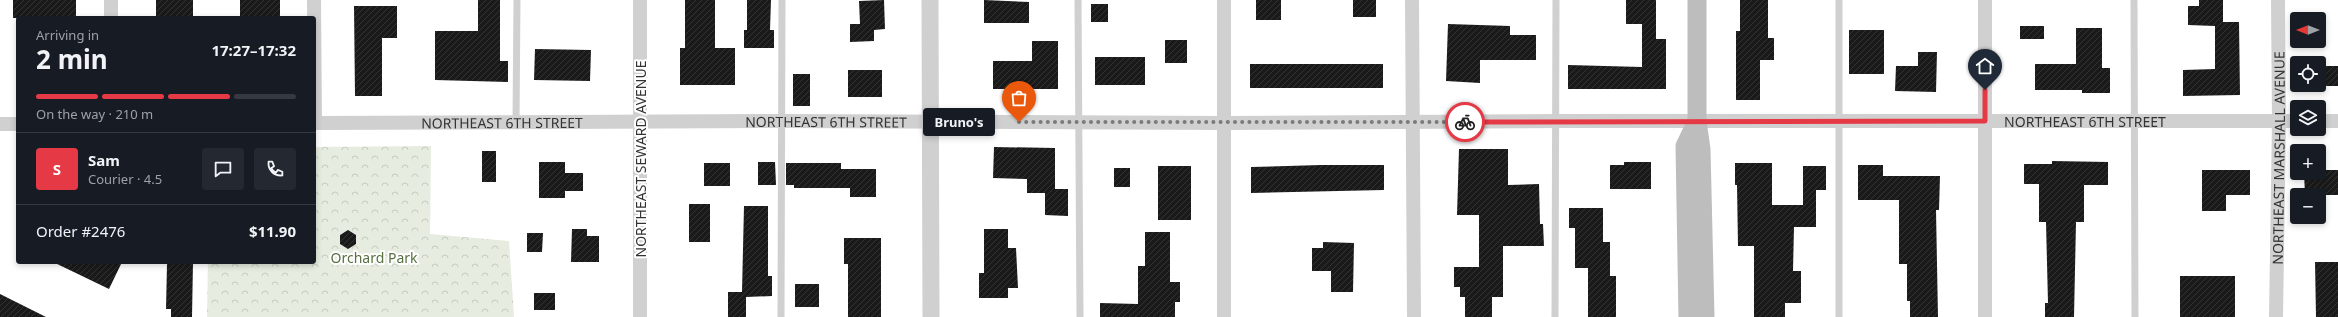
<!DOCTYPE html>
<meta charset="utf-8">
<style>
body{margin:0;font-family:"Noto Sans",sans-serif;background:#242831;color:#f1f3f6;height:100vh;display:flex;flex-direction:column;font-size:15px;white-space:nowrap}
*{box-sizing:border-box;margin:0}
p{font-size:13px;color:#9ea1a6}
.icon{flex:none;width:22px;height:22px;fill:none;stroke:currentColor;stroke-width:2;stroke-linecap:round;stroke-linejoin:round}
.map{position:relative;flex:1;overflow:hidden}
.panel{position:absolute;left:16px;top:16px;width:300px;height:248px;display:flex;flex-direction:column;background:#171b24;border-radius:4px;box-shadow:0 2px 6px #0003}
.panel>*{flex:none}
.needle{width:26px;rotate:270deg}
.buttons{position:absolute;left:2290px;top:12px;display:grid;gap:8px}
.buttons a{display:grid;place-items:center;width:36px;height:36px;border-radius:4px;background:#171b24;box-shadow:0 2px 6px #0003;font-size:20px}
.pin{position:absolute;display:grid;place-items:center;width:34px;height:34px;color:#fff;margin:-41px -17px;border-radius:50% 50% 50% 0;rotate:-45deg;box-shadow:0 0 4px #0007}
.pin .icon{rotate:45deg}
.courier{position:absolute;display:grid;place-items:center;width:40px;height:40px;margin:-20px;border:3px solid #e63946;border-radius:50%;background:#fff;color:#222;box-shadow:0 1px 5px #0007}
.bubble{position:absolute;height:28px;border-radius:4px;background:#171b24;box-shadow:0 2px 6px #0003;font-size:13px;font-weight:700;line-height:28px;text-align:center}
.head em{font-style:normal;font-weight:700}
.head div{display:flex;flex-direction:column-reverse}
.head{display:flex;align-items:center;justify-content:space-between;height:68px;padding:0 20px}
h1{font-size:26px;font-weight:700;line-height:30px}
.bar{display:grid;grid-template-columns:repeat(4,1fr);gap:6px 4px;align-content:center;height:48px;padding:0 20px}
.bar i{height:5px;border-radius:3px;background:#363941}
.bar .current{background:#e63946}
.bar p{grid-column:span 4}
.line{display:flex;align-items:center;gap:10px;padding:0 20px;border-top:1px solid #363941}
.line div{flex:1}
.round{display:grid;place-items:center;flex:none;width:42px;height:42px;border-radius:4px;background:#242831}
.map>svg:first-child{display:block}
.forest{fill:url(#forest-crowns)}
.building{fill:url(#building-hatch)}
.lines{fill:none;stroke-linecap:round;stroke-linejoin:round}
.service{stroke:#d0d0d0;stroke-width:7}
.minor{stroke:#d0d0d0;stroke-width:14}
.tertiary{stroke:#d0d0d0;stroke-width:17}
.secondary{stroke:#bdbdbd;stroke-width:19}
.done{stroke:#7a7a7a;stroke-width:4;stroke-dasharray:0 7.2}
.route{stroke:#e63946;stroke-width:5}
.labels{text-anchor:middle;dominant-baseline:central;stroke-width:4;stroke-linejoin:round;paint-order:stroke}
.street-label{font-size:14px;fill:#333;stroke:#fff}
.park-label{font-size:14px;fill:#56703f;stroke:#fff}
</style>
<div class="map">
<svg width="2338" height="317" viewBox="0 0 2338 317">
<defs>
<pattern id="forest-crowns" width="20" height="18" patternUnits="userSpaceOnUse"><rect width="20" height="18" fill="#e6ecdf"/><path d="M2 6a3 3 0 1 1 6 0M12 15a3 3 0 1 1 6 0" fill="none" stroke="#c6cbc0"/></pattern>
<pattern id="building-hatch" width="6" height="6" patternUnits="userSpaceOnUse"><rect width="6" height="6" fill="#1a1a1a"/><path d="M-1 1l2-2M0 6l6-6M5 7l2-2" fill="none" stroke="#333"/></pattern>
</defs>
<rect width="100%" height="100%" fill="#fff"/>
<path class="forest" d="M431 146 430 234 509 241 514 317H207L208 262H314V147Z"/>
<path class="building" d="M13 0H76V18H13Z
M156 0H193V18H156Z
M240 0H280V18H240Z
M478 0H500V61H508V82L435 80V31H478Z
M685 0H715V48H735V85H680V48H685Z
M747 0H771L770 30H774V48H744V30H747Z
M884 0 885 29 874 30V41L850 42V24H860L859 1Z
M984 0 1029 2V23H984Z
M1256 0H1281V20H1256Z
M1353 0H1376V17H1353Z
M1626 0H1656V39H1666V89H1568V65L1642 67V24H1626Z
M1740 0H1768V38H1774V60H1760V100H1736V31H1740Z
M2199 0H2223V22H2239L2240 95 2183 96V70L2215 69V26L2188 25V6H2199Z
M1091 4H1108V22H1091Z
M354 6H397V38H382V96H355Z
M1448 24 1510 26V35H1536V60H1480V83L1446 81Z
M2020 26H2044V39H2020Z
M2076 28H2102V68H2110V93H2082V90H2035V64H2076Z
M1849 30H1884V74H1849Z
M1165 40H1187V63H1165Z
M1032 41H1058V89H993V61H1032Z
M535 49 591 50 590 81 534 80Z
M1918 52H1937L1936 92 1895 91 1896 66H1918Z
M1095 57H1145V85H1095Z
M1250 64H1383V88H1250Z
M2319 66H2338V86H2319Z
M848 70H882V97H848Z
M793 74H810V106H793Z
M994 147 1055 148V189H1068V216L1045 215V193H1027V179L993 178Z
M1459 149H1508V185L1539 184 1540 224H1543L1544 246H1503V297H1492V317H1465V297H1460V287H1454V267H1479V215H1457Z
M482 151H496V182H482Z
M2052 161 2108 162V185H2084V222H2076L2074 317H2045V303H2048L2046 222H2039V184H2024V164H2052Z
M539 162H565V173H583V191H565V198H539Z
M758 162H775L776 185H758Z
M1624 162H1651V189H1610V165H1624Z
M704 163H730V186H704Z
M786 163H841V169H876V197H850V188H794V185H786Z
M1735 163H1772V205H1803V166H1826V190H1816V227H1794L1793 271H1801V303H1785V317H1754V246H1738L1737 185H1735Z
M1321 165H1384V190L1251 193V167Z
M1858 165H1883V176H1940L1939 210H1936L1938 317H1910V301H1907V264H1899V200H1858Z
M1158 166H1191V220H1158Z
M1114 168H1130V187H1114Z
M2202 170H2250V195H2226V211H2202Z
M2319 170H2338V195H2305L2304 173H2319Z
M689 204H710V242H689Z
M744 206H768V276H772V296L746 297V317H728V292H742Z
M1569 208H1603V242H1610V276H1616V317H1588V268H1575V228H1569Z
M572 229H587V236H599V262H571Z
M984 229H1008V248H1016L1018 288H1008V298H979V273H984Z
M348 230 356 235V244L348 249 340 244V235Z
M1145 232H1170V282H1180V302H1175V317H1100V303L1138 304V266H1145Z
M527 233H543L542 252H527Z
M844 238H881V317H848V264H844Z
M1323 242 1354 243 1353 292H1331V271H1312V248H1323Z
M53 262H122L109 289Z
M172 262H193L192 317H171V309H166L167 264H172Z
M2315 262H2338V317H2316Z
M2180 276H2235V317H2180Z
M795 284H819V307H795Z
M534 293H555V310H534Z
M0 294 46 317H0Z"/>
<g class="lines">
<path class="service" d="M1078 0 1080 317
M1839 0V317
M2134 0 2135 317
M516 121 517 0
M781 317 782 0
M1555 317 1556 0"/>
<g class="minor">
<path d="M314 0 315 123"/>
<path d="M1412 0 1414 317"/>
<path d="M111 18V0"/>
<path d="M2319 121H2338"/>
<path id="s1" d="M314 123 782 121 1225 123 1556 121H2297"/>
<path d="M0 124H18"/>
<path d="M640 317V0"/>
<path d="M1224 317V0"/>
<path d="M1985 317V0"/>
<path id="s2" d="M2276 317 2279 121 2278 0"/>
</g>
<path class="tertiary" d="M930 0 931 317"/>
<path class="secondary" d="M1697 0V121L1701 149 1705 317
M1688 317 1685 146 1697 121"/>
</g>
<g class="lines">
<path class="done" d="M1019 122H1465"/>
<path class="route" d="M1465 122 1985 121V90"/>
</g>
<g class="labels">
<g class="street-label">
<text stroke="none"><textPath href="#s1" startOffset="512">NORTHEAST 6TH STREET</textPath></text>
<text stroke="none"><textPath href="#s1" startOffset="1771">NORTHEAST 6TH STREET</textPath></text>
<text stroke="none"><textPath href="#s1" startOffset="188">NORTHEAST 6TH STREET</textPath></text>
<text transform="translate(640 159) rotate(-90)">NORTHEAST SEWARD AVENUE</text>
<text stroke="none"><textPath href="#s2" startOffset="159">NORTHEAST MARSHALL AVENUE</textPath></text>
</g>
<g class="park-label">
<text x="374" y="257">Orchard Park</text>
</g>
</g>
</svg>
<div class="buttons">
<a><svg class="needle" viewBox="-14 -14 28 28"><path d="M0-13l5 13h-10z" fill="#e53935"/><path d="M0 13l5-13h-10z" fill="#9ea1a6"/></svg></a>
<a><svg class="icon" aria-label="locate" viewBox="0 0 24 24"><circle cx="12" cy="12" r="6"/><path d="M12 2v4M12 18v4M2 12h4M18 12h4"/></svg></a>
<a><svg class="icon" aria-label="layers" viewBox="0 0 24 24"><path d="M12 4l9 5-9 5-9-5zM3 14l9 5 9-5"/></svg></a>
<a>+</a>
<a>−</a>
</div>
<div class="pin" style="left:1019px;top:122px;background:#ea580c"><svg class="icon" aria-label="bag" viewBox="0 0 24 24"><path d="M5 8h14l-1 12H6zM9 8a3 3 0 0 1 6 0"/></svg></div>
<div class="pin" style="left:1985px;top:90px;background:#1f2937"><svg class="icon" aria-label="home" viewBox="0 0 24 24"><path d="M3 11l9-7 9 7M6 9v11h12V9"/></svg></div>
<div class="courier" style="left:1465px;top:122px"><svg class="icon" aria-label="bike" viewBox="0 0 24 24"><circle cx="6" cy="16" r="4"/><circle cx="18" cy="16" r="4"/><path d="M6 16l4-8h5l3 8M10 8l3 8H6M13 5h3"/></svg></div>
<div class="bubble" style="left:923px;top:108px;width:72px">Bruno's</div>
<section class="panel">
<div class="head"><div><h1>2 min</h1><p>Arriving in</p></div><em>17:27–17:32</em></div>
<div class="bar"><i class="current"></i><i class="current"></i><i class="current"></i><i></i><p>On the way · 210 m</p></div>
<div class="line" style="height:72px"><b class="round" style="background:#e63946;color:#fff">S</b><div><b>Sam</b><p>Courier · 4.5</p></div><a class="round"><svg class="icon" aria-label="chat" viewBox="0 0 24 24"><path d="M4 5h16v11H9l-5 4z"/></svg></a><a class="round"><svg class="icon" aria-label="phone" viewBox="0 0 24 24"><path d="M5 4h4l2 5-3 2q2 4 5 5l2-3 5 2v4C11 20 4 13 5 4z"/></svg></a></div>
<div class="line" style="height:52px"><div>Order #2476</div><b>$11.90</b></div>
</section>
</div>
